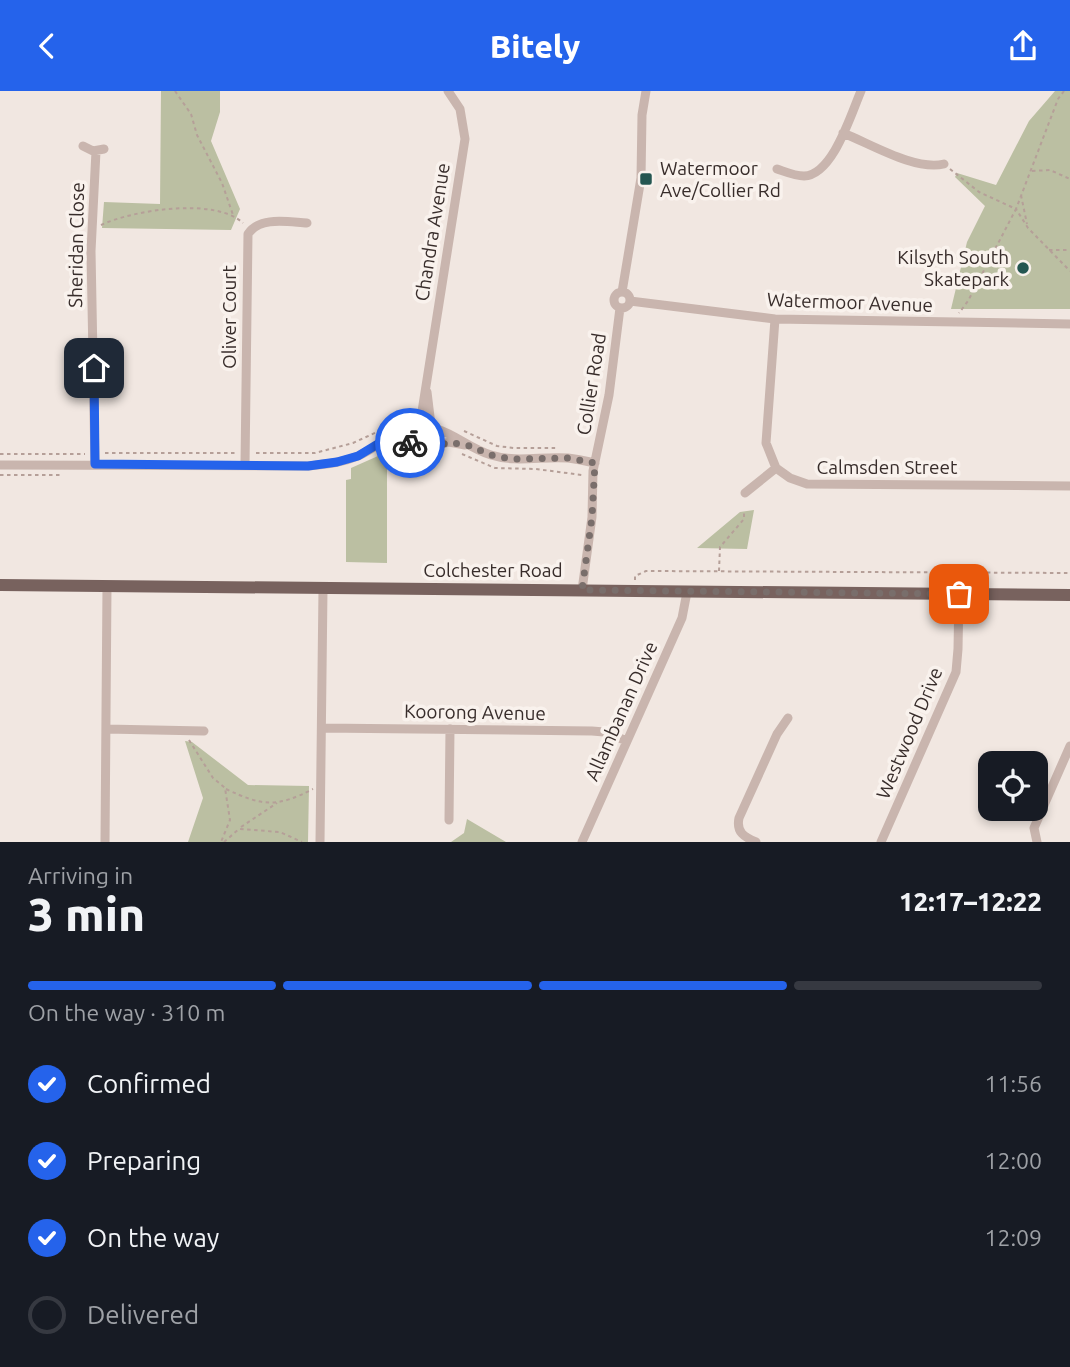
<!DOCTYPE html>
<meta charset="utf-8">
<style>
body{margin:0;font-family:Ubuntu,sans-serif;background:#242831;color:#f1f3f6;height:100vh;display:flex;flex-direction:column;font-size:26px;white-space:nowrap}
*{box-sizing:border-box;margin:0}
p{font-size:23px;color:#9ea1a6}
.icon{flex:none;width:38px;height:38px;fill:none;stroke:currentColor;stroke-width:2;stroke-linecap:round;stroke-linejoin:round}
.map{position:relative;height:751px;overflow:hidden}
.details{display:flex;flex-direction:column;background:#171b24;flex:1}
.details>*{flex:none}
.controls{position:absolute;left:978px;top:660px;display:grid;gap:14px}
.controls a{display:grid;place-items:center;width:70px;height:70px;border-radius:14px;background:#171b24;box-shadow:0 4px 10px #0003;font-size:35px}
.pin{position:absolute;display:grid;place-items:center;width:60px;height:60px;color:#fff;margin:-30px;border-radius:14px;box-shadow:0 4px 10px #0006}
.courier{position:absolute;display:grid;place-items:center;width:70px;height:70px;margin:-35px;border:5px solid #2563eb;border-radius:50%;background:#fff;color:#222;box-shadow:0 2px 9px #0007}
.summary em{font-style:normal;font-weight:800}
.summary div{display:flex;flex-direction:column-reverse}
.summary{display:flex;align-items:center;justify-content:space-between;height:119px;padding:0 28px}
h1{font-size:46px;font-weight:800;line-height:52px}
.bar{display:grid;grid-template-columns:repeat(4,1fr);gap:10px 7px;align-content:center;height:84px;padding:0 28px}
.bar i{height:9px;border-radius:5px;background:#363941}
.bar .current{background:#2563eb}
.bar p{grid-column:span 4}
ol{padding:0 28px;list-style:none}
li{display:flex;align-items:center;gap:21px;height:77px}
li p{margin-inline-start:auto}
li .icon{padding:7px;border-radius:50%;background:#2563eb;color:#fff;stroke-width:4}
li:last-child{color:#9ea1a6}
li i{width:38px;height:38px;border:4px solid #363941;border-radius:50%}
header{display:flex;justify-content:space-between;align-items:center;height:91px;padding:0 28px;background:#2563eb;color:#fff;font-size:32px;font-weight:800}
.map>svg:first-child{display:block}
.green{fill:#bbbfa2}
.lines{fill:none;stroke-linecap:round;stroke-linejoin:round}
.path{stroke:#b59f98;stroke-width:2;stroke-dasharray:3.5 3.5;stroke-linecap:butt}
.minor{stroke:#c9b5ae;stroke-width:9}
.major{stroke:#78625e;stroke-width:12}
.done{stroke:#796e6b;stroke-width:7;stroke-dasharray:0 12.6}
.route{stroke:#2563eb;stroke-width:9}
.poi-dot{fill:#245651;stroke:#f9f2ed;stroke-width:2.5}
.labels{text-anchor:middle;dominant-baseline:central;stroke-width:7;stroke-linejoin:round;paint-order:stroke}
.poi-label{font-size:19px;fill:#382d2b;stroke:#f9f2ed;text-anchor:start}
.street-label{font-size:19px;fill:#382d2b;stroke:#f9f2ed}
</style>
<header><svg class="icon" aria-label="back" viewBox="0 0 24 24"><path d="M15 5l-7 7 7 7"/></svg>Bitely<svg class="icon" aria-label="share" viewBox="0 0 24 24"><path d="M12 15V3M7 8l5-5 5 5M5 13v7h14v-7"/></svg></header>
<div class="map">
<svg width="1070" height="751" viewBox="0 0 1070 751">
<rect width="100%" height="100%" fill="#f1e7e1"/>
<path class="green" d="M161 0H220V21L211 50 240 118 231 139 102 137 104 111 160 113Z
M1055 0H1070V218H951L967 151 985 115 955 86 957 82 996 94 1029 30Z
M387 361V472L346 471V389L351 388V377Z
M754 419 747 458 697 457 740 421Z
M185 650 192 651 248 694 309 695 308 751H188L203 707Z
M467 728 506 751H451L464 742Z"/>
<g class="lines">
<path class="path" d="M175 0 191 23 197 44 222 92 233 124
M1064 0 1058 8 1016 118 1028 137 1070 180
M950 78 979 101 1016 118 968 210 959 222
M1032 80 1050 79 1070 88
M1021 104 1027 133
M101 134C133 119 215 106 243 132
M1049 159H1070
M464 340 497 355 514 357H556
M410 361 425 367 434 364
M105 362H236
M256 362H315L353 352 392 334
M0 363H85
M462 363 495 377 536 378 582 384
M0 384H60
M719 480 720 456 744 428V420
M635 489V485L646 480 1070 482
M189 649 213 687 225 697 230 729 221 751
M226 698C262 715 276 717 313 698
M241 736 277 712
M224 751 239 738 280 741 302 751"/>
<path class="minor" d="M843 42C871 53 915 80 944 73
M83 55 93 60 104 58
M777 78C786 81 795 85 804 85 833 84 851 23 861 0
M622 201 641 87 642 24 646 0
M614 209a8 8 0 1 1 16 0a8 8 0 1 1-16 0Z
M630 210 775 228 1070 233
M775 228 766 352 776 377 790 387 807 393 1070 395
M427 301 431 334
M410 346a14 14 0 1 1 28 0a14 14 0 1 1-28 0Z
M420 333 465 48 460 18 448 0
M437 338C456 344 471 358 491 364 516 372 542 365 568 367 577 368 586 370 595 372
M386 348 411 352
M435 355 449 351 465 354
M95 373 91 160 96 60
M0 374 308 375C325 373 342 372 358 365 381 355 385 343 412 339
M245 374 248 143C260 125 288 131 307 132
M745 402 776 377
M582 499 592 426 593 380 609 304 620 217
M322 637 592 640 604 641 627 650
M106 638 204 640
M449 729 450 638
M105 751 107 495
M320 751 323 498
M582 751 682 527 687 501
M756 751C744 746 736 741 739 727L777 643 788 627
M881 751 956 581 958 558 959 503
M1037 751 1034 737 1070 655"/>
<path class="major" d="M0 494 1070 504"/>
</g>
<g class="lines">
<path class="done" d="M410 352 423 360 449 351 470 355 491 364 511 368 567 367 595 372 592 426 582 499 959 503"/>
<path class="route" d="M94 277 95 373 308 375 337 371 358 365 386 348 410 352"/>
</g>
<g class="poi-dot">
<rect x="639" y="81" width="14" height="14" rx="3.5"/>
<circle cx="1023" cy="177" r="7"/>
</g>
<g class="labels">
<g class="poi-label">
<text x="660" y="77">Watermoor<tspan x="660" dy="22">Ave/Collier Rd</tspan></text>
<text x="1009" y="166" text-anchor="end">Kilsyth South<tspan x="1009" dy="22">Skatepark</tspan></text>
</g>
<g class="street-label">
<text transform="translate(432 141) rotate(-81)">Chandra Avenue</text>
<text transform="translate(76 154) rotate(-89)">Sheridan Close</text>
<text transform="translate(850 211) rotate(2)">Watermoor Avenue</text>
<text transform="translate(229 226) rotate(-90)">Oliver Court</text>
<text transform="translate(591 293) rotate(-81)">Collier Road</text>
<text x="887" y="376">Calmsden Street</text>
<text x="493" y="479">Colchester Road</text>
<text transform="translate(621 620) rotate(-66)">Allambanan Drive</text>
<text transform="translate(475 621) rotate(1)">Koorong Avenue</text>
<text transform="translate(909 642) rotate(-67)">Westwood Drive</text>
</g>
</g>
</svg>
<div class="controls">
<a><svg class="icon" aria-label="locate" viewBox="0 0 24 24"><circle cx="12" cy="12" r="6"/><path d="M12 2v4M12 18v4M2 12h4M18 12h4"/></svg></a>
</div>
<div class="pin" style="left:959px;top:503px;background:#ea580c"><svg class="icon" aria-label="bag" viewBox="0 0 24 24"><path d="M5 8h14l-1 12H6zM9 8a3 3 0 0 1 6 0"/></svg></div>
<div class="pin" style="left:94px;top:277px;background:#1f2937"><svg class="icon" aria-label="home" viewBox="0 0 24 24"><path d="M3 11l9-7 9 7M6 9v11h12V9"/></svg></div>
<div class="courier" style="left:410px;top:352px"><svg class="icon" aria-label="bike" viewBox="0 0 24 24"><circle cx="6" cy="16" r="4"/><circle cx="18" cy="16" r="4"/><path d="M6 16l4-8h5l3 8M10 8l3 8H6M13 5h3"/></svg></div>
</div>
<section class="details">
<div class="summary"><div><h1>3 min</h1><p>Arriving in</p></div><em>12:17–12:22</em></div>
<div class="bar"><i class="current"></i><i class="current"></i><i class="current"></i><i></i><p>On the way · 310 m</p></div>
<ol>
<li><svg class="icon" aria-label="check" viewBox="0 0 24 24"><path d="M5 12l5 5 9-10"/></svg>Confirmed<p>11:56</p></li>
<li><svg class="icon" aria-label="check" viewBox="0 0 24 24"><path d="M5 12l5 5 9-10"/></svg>Preparing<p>12:00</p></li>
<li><svg class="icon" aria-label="check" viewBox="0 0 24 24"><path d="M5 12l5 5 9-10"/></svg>On the way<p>12:09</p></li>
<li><i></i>Delivered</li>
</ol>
</section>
